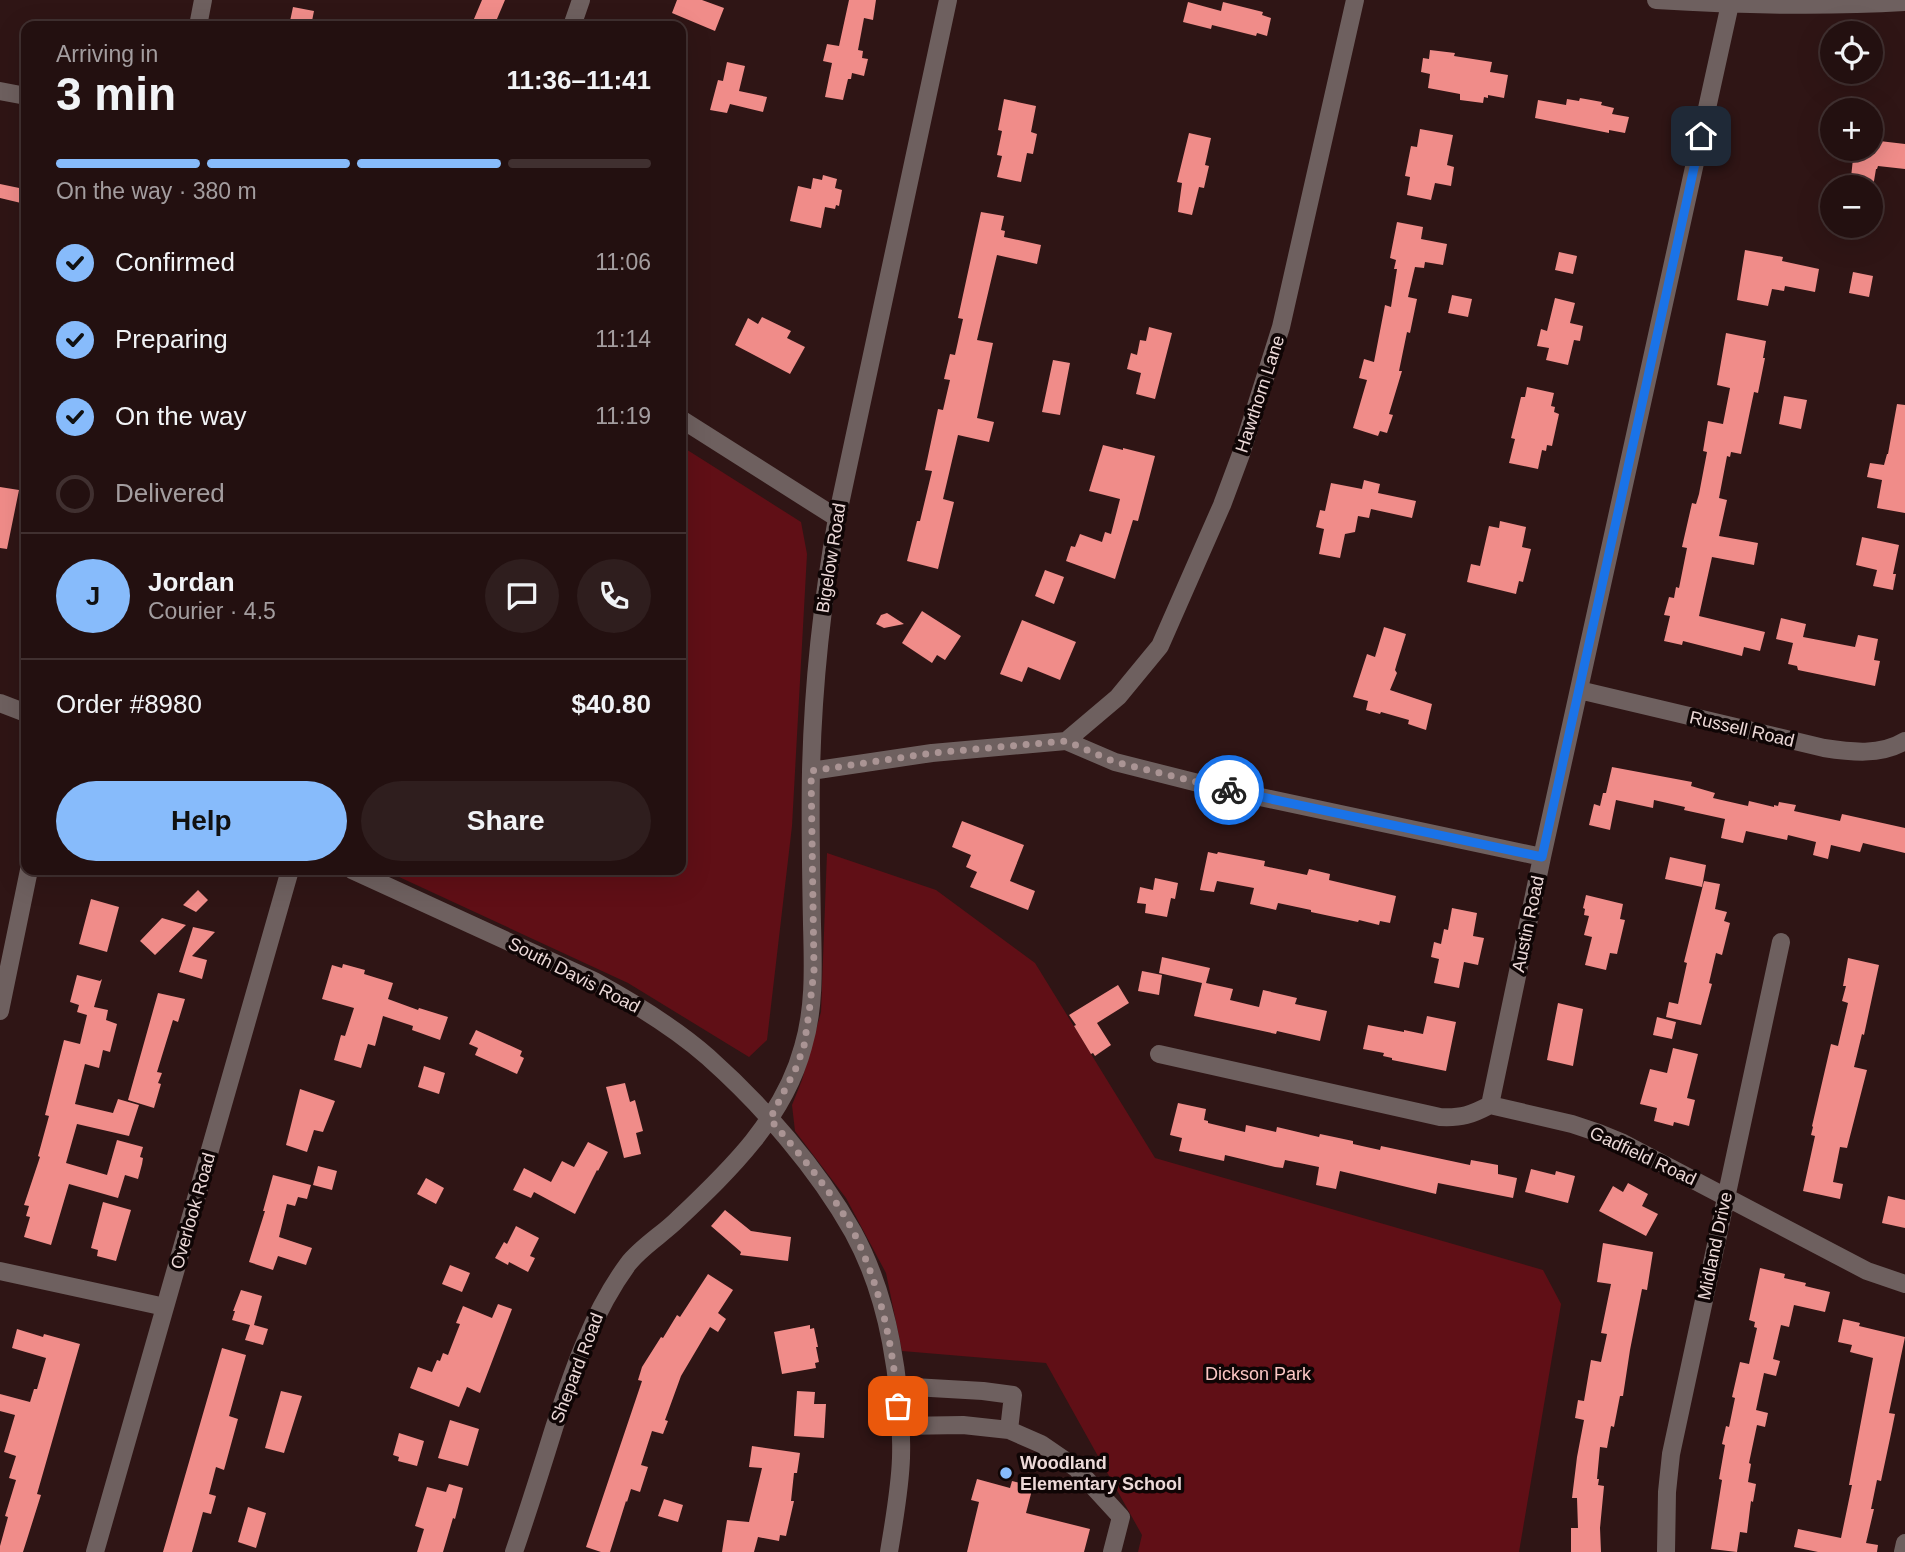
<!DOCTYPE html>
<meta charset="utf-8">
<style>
body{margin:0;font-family:Helvetica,sans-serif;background:#2f1e1e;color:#f1f3f6;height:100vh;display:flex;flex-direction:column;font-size:26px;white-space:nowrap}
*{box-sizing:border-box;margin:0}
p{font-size:23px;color:#a39d9f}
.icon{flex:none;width:38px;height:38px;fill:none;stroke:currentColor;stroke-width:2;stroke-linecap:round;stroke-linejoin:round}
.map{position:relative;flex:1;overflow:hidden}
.panel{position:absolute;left:21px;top:21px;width:665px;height:854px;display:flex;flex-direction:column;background:#231010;border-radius:14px;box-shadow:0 7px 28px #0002,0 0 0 2px #403030}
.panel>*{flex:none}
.fabs{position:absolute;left:1820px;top:21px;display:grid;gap:14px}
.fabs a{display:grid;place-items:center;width:63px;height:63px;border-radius:50%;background:#231010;box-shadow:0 7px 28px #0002,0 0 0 2px #403030;font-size:35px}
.pin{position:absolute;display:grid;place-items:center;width:60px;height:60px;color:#fff;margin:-30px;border-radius:14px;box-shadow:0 4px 10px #0006}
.courier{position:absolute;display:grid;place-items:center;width:70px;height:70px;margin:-35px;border:5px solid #1a73e8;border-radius:50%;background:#fff;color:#222;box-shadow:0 2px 9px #0007}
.overview em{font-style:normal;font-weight:800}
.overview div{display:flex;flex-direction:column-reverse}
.overview{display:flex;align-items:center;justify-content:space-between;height:119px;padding:0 35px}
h1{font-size:46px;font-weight:800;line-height:52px}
.bar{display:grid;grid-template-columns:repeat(4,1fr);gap:10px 7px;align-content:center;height:84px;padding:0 35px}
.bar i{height:9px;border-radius:5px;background:#403030}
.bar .selected{background:#87bbfb}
.bar p{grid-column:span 4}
.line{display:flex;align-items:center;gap:18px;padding:0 35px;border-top:2px solid #403030}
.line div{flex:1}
.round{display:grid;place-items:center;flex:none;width:74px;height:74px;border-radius:37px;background:#2f1e1e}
ol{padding:0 35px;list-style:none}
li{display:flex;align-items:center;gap:21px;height:77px}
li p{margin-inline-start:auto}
li .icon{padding:7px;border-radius:50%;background:#87bbfb;color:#111;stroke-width:4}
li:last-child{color:#a39d9f}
li i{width:38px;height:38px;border:4px solid #403030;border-radius:50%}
.button{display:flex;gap:14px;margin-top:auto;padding:14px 35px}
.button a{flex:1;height:80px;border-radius:42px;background:#87bbfb;color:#111;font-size:28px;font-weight:800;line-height:80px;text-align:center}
.button a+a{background:#2f1e1e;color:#f1f3f6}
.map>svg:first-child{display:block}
.green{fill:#600f16}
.building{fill:#f08c89}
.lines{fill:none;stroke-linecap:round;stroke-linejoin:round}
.minor{stroke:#6e605f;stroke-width:18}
.done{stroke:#aa9494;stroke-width:7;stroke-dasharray:0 12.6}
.route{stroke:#1a73e8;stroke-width:9}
.poi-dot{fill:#87bbfb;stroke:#0f0505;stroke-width:2.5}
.labels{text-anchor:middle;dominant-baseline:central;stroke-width:7;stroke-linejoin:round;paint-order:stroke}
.street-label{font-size:18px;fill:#ecd9d8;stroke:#0f0505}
.park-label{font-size:18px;fill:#fcc7c4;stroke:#0f0505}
.poi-label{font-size:18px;font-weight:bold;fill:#ecd9d8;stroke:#0f0505;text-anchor:start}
</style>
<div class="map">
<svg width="1905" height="1552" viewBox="0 0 1905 1552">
<rect width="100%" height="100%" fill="#2f1515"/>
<path class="green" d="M681 446 801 522 807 554 792 826 767 1040 749 1057 628 983 384 870H681Z
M827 853 936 890 1035 963 1155 1158 1543 1270 1561 1304 1519 1552H1138L1142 1535 1046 1363 902 1351 886 1273 846 1198 795 1131 792 1105 802 1080 821 1012Z"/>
<path class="building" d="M482 0H505L494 26H471Z
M677 0H702L724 8 715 31 672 13Z
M849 0H876L873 20 864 18 858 50 863 51 862 58 868 59 864 76 852 73 851 79H848L843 100 825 97 832 63 823 61 827 44 839 46Z
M1188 2 1221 11 1223 2 1263 12 1262 15 1271 18 1267 36 1257 33 1256 36 1212 25 1211 29 1183 22Z
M293 7 314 11 311 26H289Z
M1430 50 1455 53 1454 56 1492 62 1490 72 1508 75 1504 98 1488 95V98L1484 97 1483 103 1460 100V94L1428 88 1430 74 1421 72 1423 58 1429 59Z
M727 62 745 66 739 91 767 97 763 112 730 104 727 113 710 110 718 80 723 81Z
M1580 98 1602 102 1601 105 1614 108 1612 114 1629 117 1625 133 1609 130V133L1535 118 1538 100 1566 105 1567 99 1579 101Z
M1004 99 1036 106 1031 132 1037 134 1033 154 1027 153 1021 182 997 177 1002 156 997 155 1002 131 998 130Z
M1420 129 1453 135 1447 165 1454 167 1451 186 1435 183 1431 200 1407 195 1410 177 1405 176 1411 146 1417 147Z
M1189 133 1211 138 1205 165 1209 166 1204 188 1199 187 1192 215 1178 212 1182 183 1177 182Z
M1871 140 1905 144V169L1878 166 1877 169H1876L1873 187H1850L1854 149H1871Z
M823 175 837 179 835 188 842 190 839 206 836 205 835 209 825 207 821 228 790 221 798 186 811 189 813 178 822 180Z
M0 184 24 189 21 203 0 198Z
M981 212 1004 216 1001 230 1005 231 1004 237 1041 245 1037 264 997 255 977 340 993 343 977 418 994 422 989 442 958 435 943 499 954 502 938 569 907 561 917 521H920L932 471 925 470 938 409 943 410 950 380 944 379 950 354 955 355 963 319 958 318Z
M1397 222 1423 227 1421 239 1447 244 1443 265 1425 262 1424 268 1415 267 1408 297 1417 299 1410 333 1407 332 1399 371H1402L1389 414 1393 415 1387 433 1380 431 1378 436 1353 428 1367 380 1359 378 1364 359 1374 362 1385 305 1391 307 1397 269H1394L1396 260 1390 258Z
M1745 250 1783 257 1782 261 1819 269 1815 292 1785 286 1784 291 1772 289 1768 306 1737 300Z
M1559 252 1577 256 1573 274 1555 270Z
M1853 272 1873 276 1869 297 1849 293Z
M1452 295 1472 299 1468 317 1448 313Z
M1555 298 1575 303 1570 323 1583 326 1580 341 1574 340 1568 365 1546 360 1549 348 1537 346 1541 329 1547 331Z
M762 317 791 331 787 338 805 347 790 374 735 345 748 318 758 324Z
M1149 327 1172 333 1155 399 1136 394 1141 373 1127 369 1131 353 1137 355 1140 340 1146 341Z
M1726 333 1766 341 1763 358H1765L1758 393 1754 392 1741 454 1731 452 1730 457 1727 456 1719 498 1727 500 1719 536 1758 543 1754 565 1712 557 1699 616 1765 632 1760 651 1744 647 1742 656 1683 641 1682 645 1664 641 1670 616 1664 615 1669 597 1674 598 1676 587 1679 588 1687 548 1682 547 1692 503 1696 504 1699 494 1707 452 1703 451 1708 421 1723 424 1730 388 1717 385Z
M1053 360 1070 363 1060 415 1042 412Z
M1527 387 1554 393 1551 406 1555 407 1554 412 1559 414 1552 446 1547 445 1546 451 1542 450 1538 469 1509 463 1515 439 1511 438 1521 397H1525Z
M1784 396 1807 400 1801 429 1779 424Z
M1897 404 1905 405V513L1877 508 1882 480 1867 477 1870 463 1884 465 1887 454H1888Z
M1103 445 1123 450V448L1155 456 1138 521 1133 520 1115 579 1066 561 1071 546 1075 547 1080 534 1102 542 1105 532 1111 534 1120 499 1089 491Z
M1364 480 1380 484 1378 493 1416 501 1412 518 1371 509 1369 518 1358 516 1355 532 1345 534 1340 558 1319 554 1324 529 1316 527 1320 510 1325 511 1331 483 1362 489Z
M0 487 19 490 7 549 0 548Z
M1500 521 1526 527 1522 547 1531 549 1523 582 1519 581 1516 594 1467 582 1471 564 1480 566 1489 526 1499 528Z
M1862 537 1899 545 1893 574H1896L1893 590 1873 586 1877 570 1856 565Z
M1045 570 1064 577 1054 604 1035 596Z
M922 611 961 636 945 660 937 655 932 663 902 643Z
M887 613 904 624 884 628 876 624 881 615Z
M1781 618 1806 624 1803 637 1855 647 1858 635 1878 639 1874 660 1880 661 1875 686 1798 670 1797 666 1788 664 1793 643 1776 639Z
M1022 620 1076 642 1060 680 1028 667 1022 682 1000 674Z
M1384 627 1406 634 1397 663 1395 670 1397 673 1390 690 1432 704 1426 730 1408 724 1409 720 1381 712 1380 714 1366 710 1368 701 1353 697 1367 654 1375 657Z
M1612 767 1692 782 1691 786 1715 793 1713 798 1748 806 1749 801 1774 807V805L1778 806 1779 802 1796 805 1794 811 1840 821 1842 814 1905 828V853L1863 843 1860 852 1831 845 1828 859 1813 855 1816 842 1788 835 1787 840 1746 831 1743 843 1721 838 1725 819 1684 810 1685 807 1654 800 1653 808 1616 800 1610 830 1589 825 1594 804 1600 806 1603 793H1606Z
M962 821 1024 845 1010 881 1035 891 1028 910 970 887 977 872 966 867 971 855 952 847Z
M1208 852 1217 854 1218 852 1265 861 1264 866 1307 875 1309 869 1330 874 1329 880 1396 896 1390 923 1380 921 1379 925 1359 920 1358 922 1311 912V910L1278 903 1276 910 1250 904 1254 888 1217 881 1214 892 1200 890Z
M1670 857 1706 865 1702 887 1665 879Z
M1155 878 1178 883 1175 899 1171 898 1167 917 1145 913 1146 904 1137 903 1140 887 1153 890Z
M1704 881 1720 884 1715 909 1727 912 1724 921 1730 923 1722 955 1716 953 1709 983 1712 984 1701 1025 1666 1017 1669 1002 1678 1004 1687 963 1684 962Z
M198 890 208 900 196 912 183 905Z
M1586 895 1623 904 1620 919 1625 920 1617 954 1610 953 1606 970 1585 965 1592 937 1584 935 1589 916 1584 915 1585 909 1583 908Z
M91 899 119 907 107 952 79 944Z
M1452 908 1477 913 1473 936 1484 938 1478 965 1464 962 1459 988 1434 983 1439 959 1431 957 1434 942 1441 944 1444 929 1448 930Z
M162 918 186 925 155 955 140 941Z
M193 927 215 932 192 956 207 960 202 979 179 972Z
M1162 957 1210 968 1206 983 1233 989 1230 1000 1259 1007 1263 990 1297 998 1295 1004 1327 1011 1320 1041 1277 1031 1276 1034 1194 1016 1202 983 1159 973Z
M1848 958 1879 965 1864 1035 1862 1034 1854 1067 1867 1070 1847 1148 1840 1147 1833 1182 1843 1184 1840 1199 1803 1191 1815 1136 1811 1135 1813 1127 1812 1126 1831 1044 1838 1046 1848 1003 1842 1001 1846 986H1843Z
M343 964 365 970 364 974 393 983 388 999 418 1010 419 1008 448 1017 440 1040 412 1030 413 1026 383 1016 375 1046 368 1044 361 1068 334 1060 341 1035 345 1036 354 1008 322 999 332 965 342 968Z
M1142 971 1162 975 1159 995 1138 991Z
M77 975 100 981 102 979 94 1007 108 1010 106 1020 117 1024 110 1052 103 1050 99 1068 85 1064 75 1104 113 1113 118 1099 139 1105 129 1136 77 1124 66 1163 107 1175 117 1140 143 1147 140 1157 143 1158 142 1164 138 1179 125 1175 118 1198 69 1184 51 1245 24 1237 30 1217 26 1216 29 1206 24 1205 40 1157 38 1156 49 1116 45 1115 64 1040 80 1044 87 1015 77 1012 79 1005 70 1002Z
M1118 985 1129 1003 1097 1023 1111 1045 1095 1056 1093 1053 1091 1054 1074 1026 1076 1025 1069 1015Z
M158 993 185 999 178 1022 173 1020 157 1072 162 1073 158 1083 161 1084 154 1108 128 1100Z
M1558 1003 1583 1009 1573 1066 1547 1060Z
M1427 1016 1456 1022 1446 1071 1392 1060V1058L1383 1056 1384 1053 1363 1049 1368 1025 1404 1032V1030L1423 1034Z
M1657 1017 1676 1022 1672 1039 1653 1035Z
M476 1030 522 1051 520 1056 524 1058 517 1074 475 1055 478 1048 469 1044Z
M1673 1048 1698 1054 1687 1098 1695 1100 1689 1126 1674 1122 1673 1126 1654 1121 1657 1108 1640 1104 1650 1069 1667 1073Z
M424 1066 445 1073 439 1094 418 1087Z
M625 1083 630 1102 635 1100 643 1131 636 1133 641 1154 624 1158 606 1087Z
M300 1089 335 1101 323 1132 314 1130 307 1152 286 1145Z
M1178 1103 1206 1109 1204 1120 1208 1121V1123L1245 1132 1246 1125 1276 1132 1277 1127 1319 1137 1320 1134 1353 1141V1144L1380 1150 1381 1146 1470 1165 1471 1160 1498 1165V1174L1517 1178 1513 1198 1438 1183 1436 1194 1340 1171 1336 1189 1316 1185 1319 1167 1285 1160 1283 1168 1275 1167 1225 1155 1224 1161 1179 1151 1182 1138 1170 1135Z
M588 1142 608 1152 598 1171 597 1170 575 1214 534 1192 531 1198 513 1190 524 1168 551 1182 562 1161 574 1167Z
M318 1166 337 1171 332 1190 313 1185Z
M1531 1169 1555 1175 1556 1171 1575 1176 1568 1203 1525 1192Z
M273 1175 311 1185 307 1199 298 1197 295 1206 287 1204 279 1237 312 1248 306 1265 278 1256 273 1270 249 1262 265 1211H263Z
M426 1178 444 1188 436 1204 417 1194Z
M1628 1183 1648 1194 1642 1206 1658 1214 1646 1236 1599 1211 1613 1186 1623 1192Z
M1888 1196 1905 1200V1228L1882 1223Z
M103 1202 131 1210 116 1261 97 1256 98 1250 91 1248Z
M725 1210 751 1231 791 1237 788 1261 740 1255 741 1252 711 1226Z
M516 1226 539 1238 530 1256 535 1258 528 1272 509 1262 508 1265 495 1258 504 1242 507 1244Z
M1603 1243 1653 1252 1647 1290 1642 1289 1630 1350 1623 1396H1620L1614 1427 1611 1426 1607 1448 1600 1447 1597 1479H1599L1598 1485 1604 1486 1600 1528 1601 1552H1571V1528H1578L1577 1498H1572L1577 1457 1584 1420 1575 1418 1578 1400 1584 1401 1591 1360 1601 1362 1607 1334 1601 1333 1611 1284 1597 1282Z
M450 1265 470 1273 462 1292 442 1284Z
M1760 1268 1785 1274 1784 1278 1806 1283 1805 1286 1830 1292 1825 1312 1794 1305 1789 1327 1781 1325 1773 1359 1780 1361 1776 1376 1764 1373 1756 1410 1768 1413 1765 1427 1757 1425 1749 1463 1751 1464 1748 1482 1756 1484 1753 1502 1751 1501 1747 1533 1740 1532 1737 1552 1711 1549 1722 1480 1719 1479 1725 1445 1722 1444 1726 1426 1729 1427 1735 1398 1732 1397 1740 1362 1749 1364 1757 1328 1754 1327 1755 1322 1749 1320Z
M708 1274 733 1290 718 1313 726 1319 718 1332 710 1327 681 1376 665 1420 668 1421 663 1434 652 1431 641 1465 648 1467 640 1492 631 1489 627 1502 626 1501 610 1552H601L586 1547 642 1381 638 1380 642 1367 661 1337 663 1338 677 1315 680 1317Z
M241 1290 262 1296 254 1325 268 1329 263 1345 245 1340 250 1325 232 1320 235 1311H233Z
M498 1304 512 1309 480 1393 467 1387 459 1407 410 1388 418 1367 432 1372 437 1360 440 1361 443 1353 448 1355 460 1324 456 1323 463 1306 492 1318Z
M1843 1319 1860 1323 1859 1326 1905 1337 1889 1413 1895 1414 1892 1429 1881 1481 1877 1480 1871 1509H1874L1866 1543 1878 1545 1877 1552H1818L1794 1547 1798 1529 1841 1538 1852 1485H1849L1873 1358 1850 1352 1852 1345 1838 1342Z
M810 1325V1329L814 1328 818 1347H816L819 1362 815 1363 816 1368 782 1374 774 1332Z
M17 1329 43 1337 44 1334 80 1344 37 1494 41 1495 23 1552H0V1546L8 1517 5 1516 16 1480 9 1478 16 1456 4 1452 15 1415 0 1411V1394L30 1402 34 1389H37L46 1358 12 1348Z
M222 1348 246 1355 229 1416 238 1419 224 1470 216 1467 209 1494 216 1496 211 1514 203 1512 192 1552H163Z
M281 1391 302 1396 284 1453 265 1448Z
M797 1391 815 1392 814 1404H826L824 1438 794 1436Z
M450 1420 479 1429 468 1466 438 1458Z
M399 1433 424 1441 417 1466 398 1461 399 1457 393 1455Z
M752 1446 800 1453 797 1473H794L791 1501H794L786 1536 780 1535 779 1541 758 1537 754 1552H722L727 1520 749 1522 762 1468 749 1467Z
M977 1479 1010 1488 1012 1481 1033 1486 1026 1513 1090 1529 1084 1552H967L979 1502 971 1500Z
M449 1484 463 1488 455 1519 453 1518 443 1552H417L424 1529 415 1526 427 1487 446 1492Z
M664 1499 683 1505 678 1522 658 1516Z
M248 1507 266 1513 256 1548 238 1542Z"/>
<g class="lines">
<path class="minor" d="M1656 0C1739 5 1822 7 1905 2
M198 26 203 0
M572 26 581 0
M0 91 26 96
M681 419 837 518
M1579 690 1824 748C1850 752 1881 756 1905 741
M0 703 26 713
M1066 741 1118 697 1160 646 1222 505 1241 454 1281 327 1355 0
M811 771 932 753 1066 741 1115 762 1218 788 1542 857
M352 870 594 981C634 1003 674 1027 708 1057 763 1106 817 1168 853 1232 871 1265 884 1305 891 1342 898 1379 902 1420 901 1458 900 1489 894 1521 889 1552
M0 1011 29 870
M1159 1054 1440 1117C1462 1118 1471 1115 1490 1105L1572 1124 1599 1133 1621 1142 1867 1271 1905 1284
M1490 1105 1542 857 1730 4
M0 1271 165 1307
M896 1386 983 1391 1013 1395 1009 1430
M900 1426 963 1425 1009 1430 1041 1444 1076 1468 1121 1517 1112 1552
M95 1552 290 870
M514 1552C528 1511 541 1470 554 1428 573 1371 592 1313 628 1264 641 1247 663 1234 678 1219 730 1170 784 1118 803 1047 815 1007 813 965 812 924 811 873 810 822 811 771 813 685 822 602 837 518L948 0
M1666 1552 1667 1492 1671 1454 1781 942
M1903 1552 1905 1543"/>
</g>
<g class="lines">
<path class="done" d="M898 1406C893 1346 881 1289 855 1235 834 1193 800 1155 770 1119L796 1068 804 1046 809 1013 814 970 811 771 932 753 1066 741 1115 762 1229 790"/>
<path class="route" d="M1229 790 1542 857 1701 136"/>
</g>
<circle class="poi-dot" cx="1006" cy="1473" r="7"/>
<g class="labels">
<g class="street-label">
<text transform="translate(1260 394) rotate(-72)">Hawthorn Lane</text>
<text transform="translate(831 558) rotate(-81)">Bigelow Road</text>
<text transform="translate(1742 729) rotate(13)">Russell Road</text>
<text transform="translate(1528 924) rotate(-78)">Austin Road</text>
<text transform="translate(574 975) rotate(27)">South Davis Road</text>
<text transform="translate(1643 1156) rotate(25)">Gadfield Road</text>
<text transform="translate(193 1211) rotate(-74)">Overlook Road</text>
<text transform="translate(1715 1246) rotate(-78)">Midland Drive</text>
<text transform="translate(577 1368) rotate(-69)">Shepard Road</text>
</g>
<g class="park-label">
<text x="1258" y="1374">Dickson Park</text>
</g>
<g class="poi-label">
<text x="1020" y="1463">Woodland<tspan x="1020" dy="21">Elementary School</tspan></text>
</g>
</g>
</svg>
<div class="fabs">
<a><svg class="icon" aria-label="locate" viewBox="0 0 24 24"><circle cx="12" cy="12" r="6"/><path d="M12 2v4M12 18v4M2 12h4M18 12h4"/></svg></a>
<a>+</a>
<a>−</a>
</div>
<div class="pin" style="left:898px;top:1406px;background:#ea580c"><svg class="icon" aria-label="bag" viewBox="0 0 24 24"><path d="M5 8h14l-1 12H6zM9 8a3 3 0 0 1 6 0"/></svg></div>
<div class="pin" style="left:1701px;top:136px;background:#1f2937"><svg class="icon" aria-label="home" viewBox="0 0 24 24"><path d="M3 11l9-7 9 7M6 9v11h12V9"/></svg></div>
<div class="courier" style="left:1229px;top:790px"><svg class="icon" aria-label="bike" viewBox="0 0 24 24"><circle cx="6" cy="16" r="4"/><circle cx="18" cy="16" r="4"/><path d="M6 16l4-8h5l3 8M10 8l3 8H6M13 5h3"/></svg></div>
<section class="panel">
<div class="overview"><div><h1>3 min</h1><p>Arriving in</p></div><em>11:36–11:41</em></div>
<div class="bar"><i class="selected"></i><i class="selected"></i><i class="selected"></i><i></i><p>On the way · 380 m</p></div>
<ol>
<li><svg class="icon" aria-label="check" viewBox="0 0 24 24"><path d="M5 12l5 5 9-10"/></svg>Confirmed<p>11:06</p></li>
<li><svg class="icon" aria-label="check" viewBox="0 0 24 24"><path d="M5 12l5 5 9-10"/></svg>Preparing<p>11:14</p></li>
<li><svg class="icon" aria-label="check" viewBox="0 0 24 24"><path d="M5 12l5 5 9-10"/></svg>On the way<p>11:19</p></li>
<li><i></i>Delivered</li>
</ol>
<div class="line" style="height:126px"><b class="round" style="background:#87bbfb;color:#111">J</b><div><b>Jordan</b><p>Courier · 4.5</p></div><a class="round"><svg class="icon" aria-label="chat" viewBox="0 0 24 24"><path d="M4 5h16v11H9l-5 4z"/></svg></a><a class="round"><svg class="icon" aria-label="phone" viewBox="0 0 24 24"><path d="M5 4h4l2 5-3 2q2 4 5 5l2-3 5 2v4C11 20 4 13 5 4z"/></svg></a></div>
<div class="line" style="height:91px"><div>Order #8980</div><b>$40.80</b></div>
<div class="button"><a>Help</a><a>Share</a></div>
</section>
</div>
